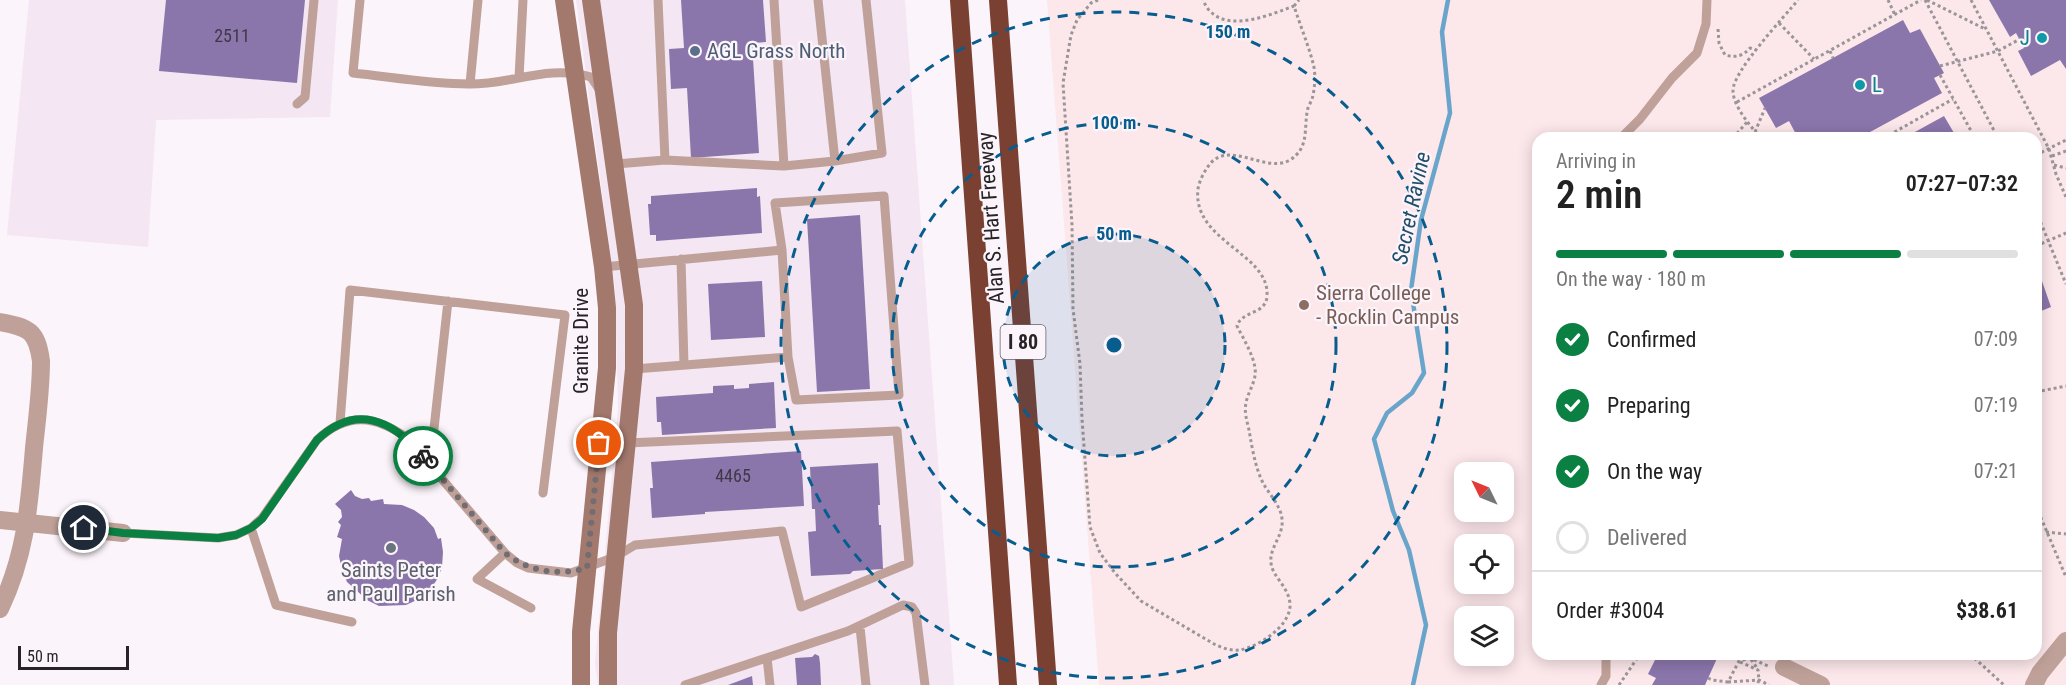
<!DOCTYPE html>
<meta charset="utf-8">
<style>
body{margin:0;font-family:"Roboto Condensed",sans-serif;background:#f2f2f2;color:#222;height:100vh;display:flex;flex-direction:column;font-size:22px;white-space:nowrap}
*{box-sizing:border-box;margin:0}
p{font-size:20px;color:#767676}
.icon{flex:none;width:33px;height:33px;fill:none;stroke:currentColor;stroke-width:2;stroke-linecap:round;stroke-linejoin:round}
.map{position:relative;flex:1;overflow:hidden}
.sheet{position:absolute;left:1532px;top:132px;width:510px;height:528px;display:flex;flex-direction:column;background:#fff;border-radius:18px;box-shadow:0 3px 15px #0003}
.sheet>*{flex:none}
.needle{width:39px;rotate:313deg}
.tools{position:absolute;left:1454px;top:462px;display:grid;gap:12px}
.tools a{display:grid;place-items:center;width:60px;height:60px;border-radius:12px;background:#fff;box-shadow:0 3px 15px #0003;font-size:30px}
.scale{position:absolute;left:18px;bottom:15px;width:111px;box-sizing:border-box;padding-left:6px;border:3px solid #262426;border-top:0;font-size:16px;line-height:21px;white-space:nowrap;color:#262426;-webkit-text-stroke:4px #fcf4fb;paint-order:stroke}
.pin{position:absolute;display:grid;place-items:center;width:51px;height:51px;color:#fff;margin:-26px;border:3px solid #fff;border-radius:50%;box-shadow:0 2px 6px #0007}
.courier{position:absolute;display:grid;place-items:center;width:60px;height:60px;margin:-30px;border:4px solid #0b8043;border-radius:50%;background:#fff;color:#222;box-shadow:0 2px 8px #0007}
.overview em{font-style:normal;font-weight:600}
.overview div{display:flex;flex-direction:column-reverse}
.overview{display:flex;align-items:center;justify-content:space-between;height:102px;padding:0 24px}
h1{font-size:39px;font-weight:600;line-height:45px}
.bar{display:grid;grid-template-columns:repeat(4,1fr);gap:9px 6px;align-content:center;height:72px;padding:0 24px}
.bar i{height:8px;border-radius:4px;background:#e0e0e0}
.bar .current{background:#0b8043}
.bar p{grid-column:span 4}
.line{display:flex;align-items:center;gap:15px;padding:0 24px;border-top:2px solid #e0e0e0}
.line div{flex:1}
ol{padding:0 24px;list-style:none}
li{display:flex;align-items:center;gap:18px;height:66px}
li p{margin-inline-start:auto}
li .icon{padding:6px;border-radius:50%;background:#0b8043;color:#fff;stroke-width:4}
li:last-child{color:#767676}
li i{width:33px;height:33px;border:3px solid #e0e0e0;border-radius:50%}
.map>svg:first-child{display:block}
.built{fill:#f4e6f2}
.education{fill:#fce7ea;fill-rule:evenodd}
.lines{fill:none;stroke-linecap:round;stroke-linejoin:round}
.stream{stroke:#69a5cb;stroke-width:4.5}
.building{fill:#8b76ac}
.path{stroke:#9a9599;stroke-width:3;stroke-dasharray:3 3;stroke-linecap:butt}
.lane{stroke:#bfa199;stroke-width:9}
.street{stroke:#bfa199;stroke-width:18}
.secondary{stroke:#a3786d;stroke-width:18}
.highway{stroke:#7a4032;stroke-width:18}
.done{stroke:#716d71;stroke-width:6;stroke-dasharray:0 10.8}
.route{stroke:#0b8043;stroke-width:8}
.ring{fill:none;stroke:#075d8e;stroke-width:3;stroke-dasharray:10 8}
.culture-dot{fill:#0f9aa8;stroke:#fcf4fb;stroke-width:2}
.service-dot{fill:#5c6f8a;stroke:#fcf4fb;stroke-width:2}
.education-dot{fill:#8d6e63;stroke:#fcf4fb;stroke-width:2}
.worship-dot{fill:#6b7280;stroke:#fcf4fb;stroke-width:2}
.labels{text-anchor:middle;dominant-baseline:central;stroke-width:4.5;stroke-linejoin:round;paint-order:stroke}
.number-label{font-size:18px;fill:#3f3848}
.shield{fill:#fcf4fb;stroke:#666266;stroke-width:1.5}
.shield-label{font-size:20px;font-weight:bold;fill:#262426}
.culture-label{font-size:21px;fill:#0d838f;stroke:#fcf4fb;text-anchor:end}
.service-label{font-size:21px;fill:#4e5e75;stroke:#fcf4fb;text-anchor:start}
.street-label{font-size:21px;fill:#262426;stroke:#fcf4fb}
.education-label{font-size:21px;fill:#785e54;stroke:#fcf4fb;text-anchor:start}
.worship-label{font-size:21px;fill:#5b616d;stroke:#fcf4fb}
.water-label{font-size:22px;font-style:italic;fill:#1f4e69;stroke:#fcf4fb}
.centre{fill:#075d8e;stroke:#fcf4fb;stroke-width:3}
.ring-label{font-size:18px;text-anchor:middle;font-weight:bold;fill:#075d8e;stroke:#fcf4fb;stroke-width:4.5;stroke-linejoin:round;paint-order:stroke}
</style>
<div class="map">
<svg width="2066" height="685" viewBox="0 0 2066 685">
<rect width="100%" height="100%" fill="#fcf4fb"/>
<path class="built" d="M29 0H338L330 117 156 120 148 247 7 235Z
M576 0H905L954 685H598L595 664 618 409 615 288Z"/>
<path class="education" d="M1047 0H2066V685H1099ZM1538 138H2036V654H1538ZM1464 472H1503V512H1464ZM1464 544H1503V584H1464ZM1464 616H1503V656H1464Z"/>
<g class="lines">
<path class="stream" d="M1413 685 1426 625 1409 550 1393 511 1374 439 1387 413 1412 393 1424 373 1411 290 1421 220 1450 113 1442 32 1448 0"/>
</g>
<path class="building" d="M166 0H305L297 83 159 71Z
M681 0H763L766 42 752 43 759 153 691 158 687 88 671 89 669 49 684 48Z
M1989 0H2066V69L2060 60 2031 76 2018 51 2024 48 2016 33 2010 37Z
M1903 20 1910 33 1920 29 1944 73 1934 78 1942 93 1859 138H1798L1789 121 1776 128 1759 98Z
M1944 116 1957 138H1904Z
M757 188V197L760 196 762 233 656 241V235H650L648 204H651V196Z
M860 215 870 389 817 392 807 219Z
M2036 264 2051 307 2036 313Z
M762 281 765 337 711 340 708 284Z
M774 382 776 428 662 435 661 422H657L656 397 713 393V386L734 385V389L749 388V384Z
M801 451 804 506 705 512V514L652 518 650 488H653L651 462Z
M878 463 880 505H878L879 525H881L883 569 853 571 850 574 811 576 808 532 816 531 815 509H812L810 467Z
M351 490 355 496 362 499 369 498 371 501 383 499 384 504 402 505 414 510 424 517 434 528 438 539 441 538 443 552 442 567 438 578 430 590 419 599 406 605 379 606 367 600 347 582 342 570 339 556 342 539 337 537 341 525 338 522 342 517 341 510 335 504Z
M815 654 819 656 820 663 821 685H797L795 658 812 657Z
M1658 654H1719L1705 685H1652L1656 678 1648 674Z
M752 676 753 685H728Z"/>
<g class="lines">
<path class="path" d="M1098 0 1091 3 1077 20 1071 35 1063 83 1072 225 1073 309 1080 364 1082 419 1090 527 1100 553 1115 573 1141 601 1214 644C1222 648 1231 651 1240 650 1260 646 1292 625 1290 603 1288 586 1272 576 1271 563 1269 547 1284 536 1282 519 1281 506 1269 494 1263 483 1255 467 1252 447 1249 430 1247 421 1244 412 1246 403 1248 391 1257 381 1255 368 1253 354 1243 338 1237 326 1242 310 1267 315 1267 295 1269 253 1192 241 1198 189 1199 182 1203 174 1207 168 1226 137 1263 173 1288 161 1311 149 1303 126 1308 108 1309 105 1311 102 1312 99 1315 89 1316 73 1313 63 1308 44 1300 25 1294 6 1272 14 1231 32 1211 12 1207 9 1205 4 1203 0
M1888 0 1895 15
M1925 0 1998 138
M1927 0 1985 29
M1971 0 2049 149 2056 174 2066 197
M1294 6 1299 0
M1779 23 1814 59
M1718 29 1719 43 1725 55C1736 58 1743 56 1750 48L1756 50
M1830 51 1833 58
M1940 66 1998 51 2020 39
M1940 75 1975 138
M1737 102 1921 0
M1755 132 1765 108
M1733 138 1747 122
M1761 138C1751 127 1733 106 1733 91 1732 72 1785 16 1798 0
M1884 138 1953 99
M2036 155 2066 140
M2052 156 2066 151
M2054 165 2066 168
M2036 211 2066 284
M2036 246 2066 233
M2036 392 2066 386
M2036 506 2066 577
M2046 532 2066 534
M1751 654 1750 658 1757 668
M1970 654 2004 685
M1740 662 1758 670 1759 680 1757 685
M1708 678 1712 680 1728 682 1739 661 1750 658 1768 666
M1728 682 1759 680 1769 685
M1619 685 1640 654"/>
<path class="lane" d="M360 0 353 73C391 77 430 84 468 84 512 85 546 64 591 77L599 89
M658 0 665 160
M774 0 784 166 835 161 882 153 866 0
M818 0 835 161
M519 78 523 0
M470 84 478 0
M297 104 305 97 314 0
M1621 138 1640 119 1672 78 1697 53 1706 24 1707 0
M616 164 665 160 784 166
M782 250 788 357
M681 259 684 365
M603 267 782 250 775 203 884 196 899 395 796 400 788 357 634 369
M340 423 350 290 565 315 543 493
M430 465 448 301
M251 528 276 605 352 622
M123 533 218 538 236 535 251 528 262 518 317 440C347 412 375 415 407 438L505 553 517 563 528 568 571 573 615 557 635 545 782 531 801 607 909 563 897 431 627 443
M505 553 477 579 531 608
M860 627 866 685
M767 658 770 685
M685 685 848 631 903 605 912 607 916 613 925 685
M1601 685 1606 676V654"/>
<path class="street" d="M0 322C29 327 37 331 41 361 41 390 37 419 34 448 29 507 26 554 0 609
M0 520 123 533
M1784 667 1821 685
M2034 685 2040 673 2066 641"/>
<path class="secondary" d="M564 0 603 267 607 308V368L581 632V685
M591 0 634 305V369L608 633V685"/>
<path class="highway" d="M959 0 1008 685
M998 0 1048 685"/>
</g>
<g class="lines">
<path class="done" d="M423 456 505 553C528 572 560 576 587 568L599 443"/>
<path class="route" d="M84 528 123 533 218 538 236 535 251 528 262 519 317 440C356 403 392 420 423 456"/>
</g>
<circle cx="1114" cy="345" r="111" fill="#075d8e" fill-opacity=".12"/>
<g class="ring">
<circle cx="1114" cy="345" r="111"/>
<circle cx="1114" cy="345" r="222"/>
<circle cx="1114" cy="345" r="333"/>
</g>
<g class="culture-dot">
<circle cx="2042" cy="38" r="6"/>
<circle cx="1860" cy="85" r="6"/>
</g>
<circle class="service-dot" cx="695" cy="51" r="6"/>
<circle class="education-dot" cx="1304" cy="305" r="6"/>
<circle class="worship-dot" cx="391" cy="548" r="6"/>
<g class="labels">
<g class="number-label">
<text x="232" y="35">2511</text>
<text x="733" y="475">4465</text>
</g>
<rect class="shield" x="1000.5" y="325" width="45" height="34" rx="4.5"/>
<g class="shield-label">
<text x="1023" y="342">I 80</text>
</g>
<g class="culture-label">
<text x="2030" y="38">J</text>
<text x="1872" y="85" text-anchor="start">L</text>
</g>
<g class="service-label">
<text x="707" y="51">AGL Grass North</text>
</g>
<g class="street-label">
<text transform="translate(991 218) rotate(-94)">Alan S. Hart Freeway</text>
<text transform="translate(581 341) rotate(-90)">Granite Drive</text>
</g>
<g class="education-label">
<text x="1316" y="293">Sierra College<tspan x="1316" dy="24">- Rocklin Campus</tspan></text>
</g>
<g class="worship-label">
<text x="391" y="570">Saints Peter<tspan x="391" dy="24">and Paul Parish</tspan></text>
</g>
<g class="water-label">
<text transform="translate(1411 208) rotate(-78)">Secret Ravine</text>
</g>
</g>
<circle cx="1114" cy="345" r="9" class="centre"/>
<g class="ring-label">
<text x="1228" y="38">150 m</text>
<text x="1114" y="129">100 m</text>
<text x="1114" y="240">50 m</text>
</g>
</svg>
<div class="tools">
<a><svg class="needle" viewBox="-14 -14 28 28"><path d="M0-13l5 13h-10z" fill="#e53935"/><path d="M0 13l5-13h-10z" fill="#767676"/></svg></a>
<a><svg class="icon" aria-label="locate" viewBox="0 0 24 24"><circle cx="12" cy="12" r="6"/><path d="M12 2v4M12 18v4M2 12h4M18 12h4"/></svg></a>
<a><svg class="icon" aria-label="layers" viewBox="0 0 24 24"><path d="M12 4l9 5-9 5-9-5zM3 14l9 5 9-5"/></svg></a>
</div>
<div class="scale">50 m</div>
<div class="pin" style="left:599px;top:443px;background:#ea580c"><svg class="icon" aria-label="bag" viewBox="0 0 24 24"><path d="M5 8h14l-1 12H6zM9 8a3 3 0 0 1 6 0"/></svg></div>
<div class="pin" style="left:84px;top:528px;background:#1f2937"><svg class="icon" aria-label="home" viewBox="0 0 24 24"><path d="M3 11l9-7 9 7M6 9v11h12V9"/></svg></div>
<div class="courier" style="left:423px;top:456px"><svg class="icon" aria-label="bike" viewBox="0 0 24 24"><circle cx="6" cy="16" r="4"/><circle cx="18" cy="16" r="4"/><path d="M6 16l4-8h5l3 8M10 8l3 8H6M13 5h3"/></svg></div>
<section class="sheet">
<div class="overview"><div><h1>2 min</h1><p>Arriving in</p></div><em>07:27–07:32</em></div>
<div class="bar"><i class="current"></i><i class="current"></i><i class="current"></i><i></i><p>On the way · 180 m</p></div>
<ol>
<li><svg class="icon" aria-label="check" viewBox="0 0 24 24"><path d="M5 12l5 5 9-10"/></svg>Confirmed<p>07:09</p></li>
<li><svg class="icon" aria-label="check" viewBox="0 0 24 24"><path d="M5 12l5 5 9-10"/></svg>Preparing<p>07:19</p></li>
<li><svg class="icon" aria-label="check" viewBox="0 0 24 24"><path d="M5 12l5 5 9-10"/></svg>On the way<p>07:21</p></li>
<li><i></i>Delivered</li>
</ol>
<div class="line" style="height:78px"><div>Order #3004</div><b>$38.61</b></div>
</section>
</div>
